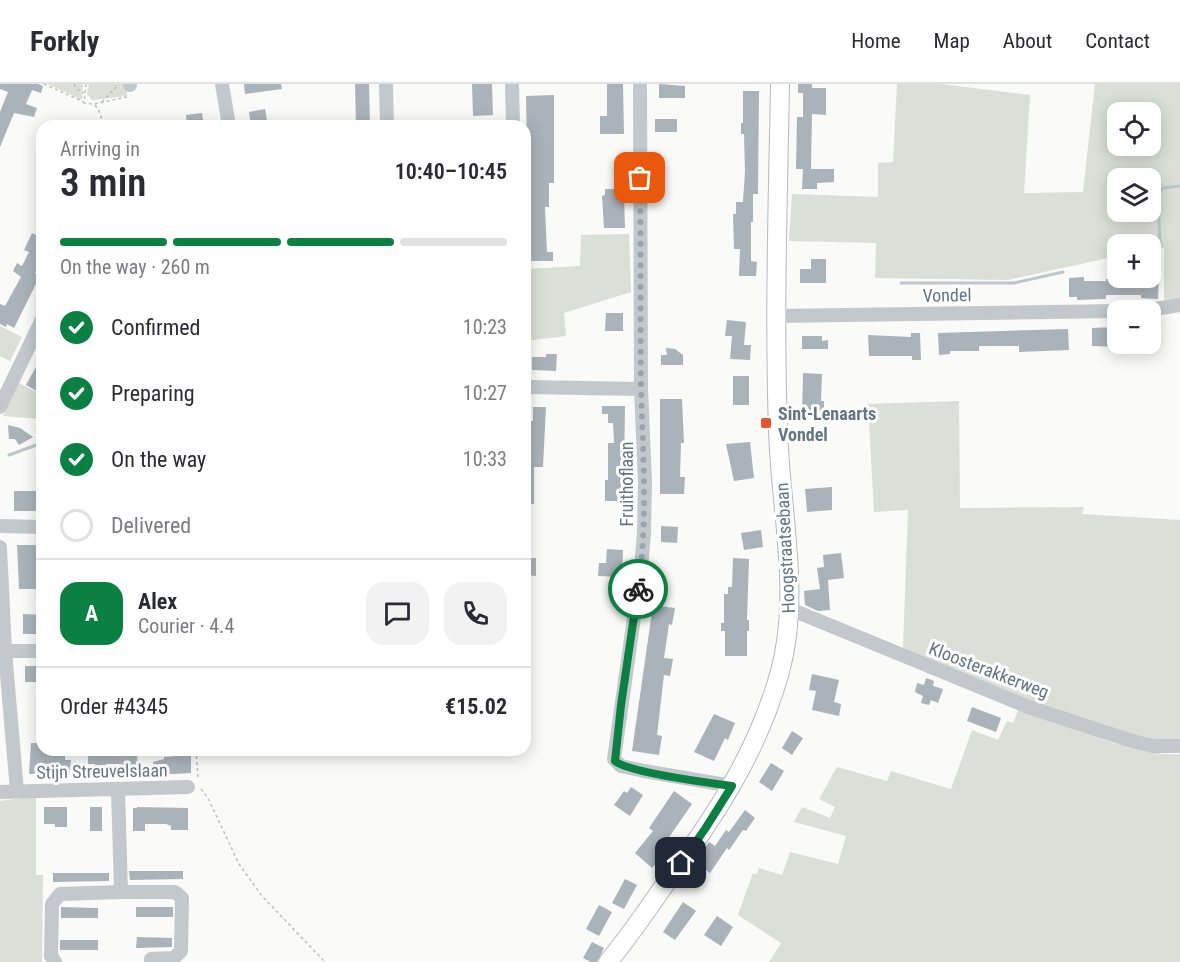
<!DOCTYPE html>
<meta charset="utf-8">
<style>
body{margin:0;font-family:"Roboto Condensed",sans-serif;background:#f2f2f3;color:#2b2b33;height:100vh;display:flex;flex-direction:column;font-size:22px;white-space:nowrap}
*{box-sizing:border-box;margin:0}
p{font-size:20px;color:#7c7c81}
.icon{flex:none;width:33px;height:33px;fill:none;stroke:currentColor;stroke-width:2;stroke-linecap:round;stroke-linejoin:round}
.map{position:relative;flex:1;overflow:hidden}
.side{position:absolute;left:36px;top:36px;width:495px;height:636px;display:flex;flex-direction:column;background:#fff;border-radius:18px;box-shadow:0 3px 15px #0003}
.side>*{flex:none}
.fabs{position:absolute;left:1107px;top:18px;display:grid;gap:12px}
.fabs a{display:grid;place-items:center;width:54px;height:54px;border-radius:12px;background:#fff;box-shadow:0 3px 15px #0003;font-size:30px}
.pin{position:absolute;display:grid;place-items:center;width:51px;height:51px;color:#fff;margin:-26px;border-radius:12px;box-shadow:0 3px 9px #0006}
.courier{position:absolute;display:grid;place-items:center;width:60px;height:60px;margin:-30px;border:4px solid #0b8043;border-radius:50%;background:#fff;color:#222;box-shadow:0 2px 8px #0007}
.headline em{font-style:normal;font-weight:600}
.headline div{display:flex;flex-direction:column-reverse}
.headline{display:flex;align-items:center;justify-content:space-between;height:102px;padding:0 24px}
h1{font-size:39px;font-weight:600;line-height:45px}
.bar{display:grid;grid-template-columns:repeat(4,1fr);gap:9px 6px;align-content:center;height:72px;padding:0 24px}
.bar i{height:8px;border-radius:4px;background:#e1e1e2}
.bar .selected{background:#0b8043}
.bar p{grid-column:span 4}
.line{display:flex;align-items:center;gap:15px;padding:0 24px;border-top:2px solid #e1e1e2}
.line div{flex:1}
.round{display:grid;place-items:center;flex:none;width:63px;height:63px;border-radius:18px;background:#f2f2f3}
ol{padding:0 24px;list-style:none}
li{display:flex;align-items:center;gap:18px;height:66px}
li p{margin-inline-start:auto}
li .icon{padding:6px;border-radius:50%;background:#0b8043;color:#fff;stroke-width:4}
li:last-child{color:#7c7c81}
li i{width:33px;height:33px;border:3px solid #e1e1e2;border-radius:50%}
header{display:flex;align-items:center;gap:36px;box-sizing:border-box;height:84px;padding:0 30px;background:#fff;border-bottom:2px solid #e1e1e2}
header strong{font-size:28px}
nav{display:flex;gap:33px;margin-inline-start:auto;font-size:21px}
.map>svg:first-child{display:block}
.green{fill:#dadfd7;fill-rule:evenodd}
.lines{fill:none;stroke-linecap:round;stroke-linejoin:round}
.stream{stroke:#bbc7cb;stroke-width:3}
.building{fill:#aab3b9}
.major-casing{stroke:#b5babe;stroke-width:20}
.path{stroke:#bbbfc2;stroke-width:1.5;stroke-dasharray:3 3;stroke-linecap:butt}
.minor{stroke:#c3c8cc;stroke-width:14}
.major{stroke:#fff;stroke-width:18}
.done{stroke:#99a4ac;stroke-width:6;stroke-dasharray:0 10.8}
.route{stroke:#0b8043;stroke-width:8}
.poi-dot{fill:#e4572e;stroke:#fff;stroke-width:2}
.labels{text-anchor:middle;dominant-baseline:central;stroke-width:6;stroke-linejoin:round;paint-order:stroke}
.street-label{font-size:18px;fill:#657683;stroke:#fff}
.poi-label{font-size:18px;font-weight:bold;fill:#657683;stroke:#fff;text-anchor:start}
</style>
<header>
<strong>Forkly</strong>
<nav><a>Home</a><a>Map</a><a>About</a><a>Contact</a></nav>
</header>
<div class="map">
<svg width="1180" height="878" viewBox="0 0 1180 878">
<rect width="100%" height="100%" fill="#fafaf8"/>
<path class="green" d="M48 0H83L82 16Z
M89 0H127V12L92 16 87 10Z
M897 0H941L1030 11 1024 109 1083 108 1095 0H1180V214L1164 217V164L1151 166 1150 160H1118L1117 172 1008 196 875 194 876 159 789 157 792 110 878 113V79L893 78ZM1118 28H1150V62H1118ZM1118 94H1150V128H1118Z
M629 150 631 208 564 229 566 252 525 257V185L580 182 581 151Z
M0 242 22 253 10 277 0 272Z
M19 299 42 311V335L3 332Z
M959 317 960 424 1084 423 1082 430 1180 436V658H1151L1004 609 903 565 908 426 874 428 868 320Z
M1019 624C1061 639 1138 674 1180 670V878H769L781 859 738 831 753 789 757 790 759 784 782 791 790 768 838 780 846 752 794 738 802 723 830 734 835 723 819 715 837 683 887 697 891 687 951 705 972 646 998 656 1007 637 1013 639Z
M36 712V791H43L42 878H0V717Z"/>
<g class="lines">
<path class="stream" d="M1160 161 1158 109 1163 104 1180 102
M901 199H1014L1063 188
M9 371 42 359"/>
</g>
<path class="building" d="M0 0H38L43 2 41 9 32 6 26 20 37 24 34 33 14 29 0 63V28L8 8 0 5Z
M244 0H281L282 5 245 10Z
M355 0H369L370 42H356Z
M472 0H492L493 31 473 32Z
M607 0H623L624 50H600V32H607Z
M659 0 685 2V14H659Z
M798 0H812V4H826V31L812 30 811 85H834V98L817 99V105H802L803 85H796L797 33H803V9H798Z
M743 7H759L758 110H753V138H751V177L757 178 756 192H739L740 165H734L733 130H736V118H743L745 87 744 50H741V39H743Z
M554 11V99H549V123H545L547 168H553V177H530V157H531L528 123 526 12Z
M265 25 268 42H251L249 28Z
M202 29 204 42H187L186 31Z
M655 35H677V48H655Z
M605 105H620V111H624L625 144H604L602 112 605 111Z
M32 149 42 154V177L35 189 40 192 14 244 7 240 6 243 0 240V220L5 222 21 193 13 187 17 179 22 182 29 168 24 166Z
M811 175H826V199H800V185H811Z
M1084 193V197H1106V195L1115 194 1159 193 1158 215 1141 214V211H1106V215L1077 216V213H1069V194Z
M606 229H623V247H605Z
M727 236 746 238 744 261H751L750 276 730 275 732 252H725Z
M1118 243V263L1092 262V244Z
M1068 245 1069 266 1019 268V262H979V267H950V270L939 271 938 249Z
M911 249H920L921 276H912V272H869L868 251 911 253Z
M802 252H822V257L828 256V265H802Z
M666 264 675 265 683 271V281H661V271H667Z
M546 270H557L556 287 532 286V273H546Z
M42 272V310L26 301Z
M803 289 822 290 821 317H824V332L802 331Z
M733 292H749V321H733Z
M660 315H682L684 359H681L680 393H685L684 410H660Z
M602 322H625L624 381H622V407H626V417H605V396H608V359H614L613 339H608V330H602Z
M533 323H546L543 383H534V420H525L526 373H529V346H525V337H533Z
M8 341 20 344 33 353 19 361 15 355H9Z
M750 358 754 394 734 397 726 360Z
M832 403V426L807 428 805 405Z
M14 407H42V427H14Z
M661 442 678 443 677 459 661 458Z
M761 446 763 463 744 466 741 449Z
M17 461H38V487H42V505H19Z
M607 465 623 466 622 493 598 492 599 479H606Z
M841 469 844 494 828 496 830 526 818 527 805 521 804 507 820 505 817 484 824 483 823 471Z
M525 474H536V492L525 491Z
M733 474 749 475 747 536H749V547H747V572H725V547H721V539H724V510H728V503H732Z
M653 521 675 524 672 541 669 540 664 574 673 575 670 592 664 591 657 651 662 652 659 671 632 667Z
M23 530 42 531V550H23Z
M25 582H42V598H25Z
M812 590 839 596 834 618 841 620 839 632 812 626 816 607 809 606Z
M926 594 934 597 933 602 943 605 938 619 931 616 929 621 921 619 923 612 915 608 917 599 924 601Z
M972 623 1001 634 996 648 967 637Z
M714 630 735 639 728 656 725 654 714 677 694 668Z
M792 647 803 654 792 671 782 664Z
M31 659H41V666L65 667V676H71L70 690H29Z
M88 666H111V670H137L138 689 122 688V680H106V691H95V680H88Z
M191 671V689L154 691 153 678 164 675V673Z
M771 679 784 687 772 707 759 698Z
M631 703 643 711 630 732 614 721 624 707 627 709Z
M674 707 692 720 663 762 664 763 658 772 660 775 652 784 635 769 653 747 649 744Z
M44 723H67V743H55V740H44Z
M90 723H102V747H90Z
M137 723 188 724V746H171V742L166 740H145V747H133V724H137Z
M745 726 755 734 746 747 743 746 729 766 727 764 710 789 695 778 709 758 715 762 726 746 729 748Z
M129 787H183V795L130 796Z
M53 789H109V797L53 798Z
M625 795 637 801 624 825 612 819Z
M683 818 696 827 675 856 663 848Z
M599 821 612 828 599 852 586 845Z
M61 823 98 824V834H61Z
M136 823H173V833H136Z
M717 832 733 843 721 862 704 851Z
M137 853 172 854V863L136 864Z
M60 856H98V866H60Z
M592 858 604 864 597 878H591L583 874Z"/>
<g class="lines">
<defs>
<path id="major" d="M608 878C629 853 647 826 666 799 714 734 757 669 779 591 802 512 780 426 778 345 774 230 778 115 780 0"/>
</defs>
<use href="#major" class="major-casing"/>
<path class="path" d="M44 0 84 18
M74 0 77 5 84 9
M86 0 84 19 94 20 127 13
M102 18 117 2
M95 21 99 27 104 42
M196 666 198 695
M201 705 208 714 239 780 262 812 325 878"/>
<path class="minor" d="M222 0 229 42
M386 0 387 42
M512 0 513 42
M640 0 641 305 645 398 644 449 641 484 614 675 621 682 644 687 732 702
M130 1V0
M1149 226 1180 221
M776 232 1118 227
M525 303 641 305
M0 323 42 235
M0 442 42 443
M0 463 5 567 17 707
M790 525 1031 624 1132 657 1153 662H1180
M5 567H42
M0 708 188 703
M121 808H175L182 814 181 867 174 874 151 875V878
M55 878 51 872 52 820 60 810 121 808 118 705"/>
<use href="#major" class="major"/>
</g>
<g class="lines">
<path class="done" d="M638 505C648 438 643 371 641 304 640 234 641 164 640 94"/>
<path class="route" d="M638 505 621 621 615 677C629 689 710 699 732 702L705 745 681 779"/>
</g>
<rect class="poi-dot" x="760" y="333" width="12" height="12" rx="3"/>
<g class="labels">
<g class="street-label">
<text transform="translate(947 211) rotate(-1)">Vondel</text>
<text transform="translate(626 400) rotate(-90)">Fruithoflaan</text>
<text transform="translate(785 464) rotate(-93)">Hoogstraatsebaan</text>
<text transform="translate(989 586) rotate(21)">Kloosterakkerweg</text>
<text transform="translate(102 687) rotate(-1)">Stijn Streuvelslaan</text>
</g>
<g class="poi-label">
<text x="778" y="329">Sint-Lenaarts<tspan x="778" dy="21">Vondel</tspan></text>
</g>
</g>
</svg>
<div class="fabs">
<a><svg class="icon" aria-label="locate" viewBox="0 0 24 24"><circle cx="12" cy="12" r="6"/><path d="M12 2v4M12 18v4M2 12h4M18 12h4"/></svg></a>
<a><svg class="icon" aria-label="layers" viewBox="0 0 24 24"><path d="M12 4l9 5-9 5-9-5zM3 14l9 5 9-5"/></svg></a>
<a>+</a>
<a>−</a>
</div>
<div class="pin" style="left:640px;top:94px;background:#ea580c"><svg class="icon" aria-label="bag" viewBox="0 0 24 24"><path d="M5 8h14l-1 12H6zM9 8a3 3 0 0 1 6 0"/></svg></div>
<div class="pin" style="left:681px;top:779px;background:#1f2937"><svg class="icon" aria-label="home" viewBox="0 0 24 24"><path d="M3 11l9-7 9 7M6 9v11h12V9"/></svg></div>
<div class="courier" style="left:638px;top:505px"><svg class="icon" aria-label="bike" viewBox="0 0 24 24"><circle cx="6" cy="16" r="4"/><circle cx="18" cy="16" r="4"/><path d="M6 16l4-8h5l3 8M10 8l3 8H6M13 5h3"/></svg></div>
<section class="side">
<div class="headline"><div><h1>3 min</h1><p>Arriving in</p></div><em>10:40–10:45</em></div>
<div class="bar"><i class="selected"></i><i class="selected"></i><i class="selected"></i><i></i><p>On the way · 260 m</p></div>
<ol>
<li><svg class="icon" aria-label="check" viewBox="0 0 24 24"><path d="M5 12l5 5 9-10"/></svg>Confirmed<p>10:23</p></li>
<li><svg class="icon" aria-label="check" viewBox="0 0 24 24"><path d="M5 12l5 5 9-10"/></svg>Preparing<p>10:27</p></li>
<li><svg class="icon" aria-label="check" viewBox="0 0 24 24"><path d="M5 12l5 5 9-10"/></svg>On the way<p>10:33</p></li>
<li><i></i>Delivered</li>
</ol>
<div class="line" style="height:108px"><b class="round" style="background:#0b8043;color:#fff">A</b><div><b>Alex</b><p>Courier · 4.4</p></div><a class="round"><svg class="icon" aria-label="chat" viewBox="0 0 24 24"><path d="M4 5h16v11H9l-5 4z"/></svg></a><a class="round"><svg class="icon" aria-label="phone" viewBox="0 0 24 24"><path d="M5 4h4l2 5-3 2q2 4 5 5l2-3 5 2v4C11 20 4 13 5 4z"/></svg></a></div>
<div class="line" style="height:78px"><div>Order #4345</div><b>€15.02</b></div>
</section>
</div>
